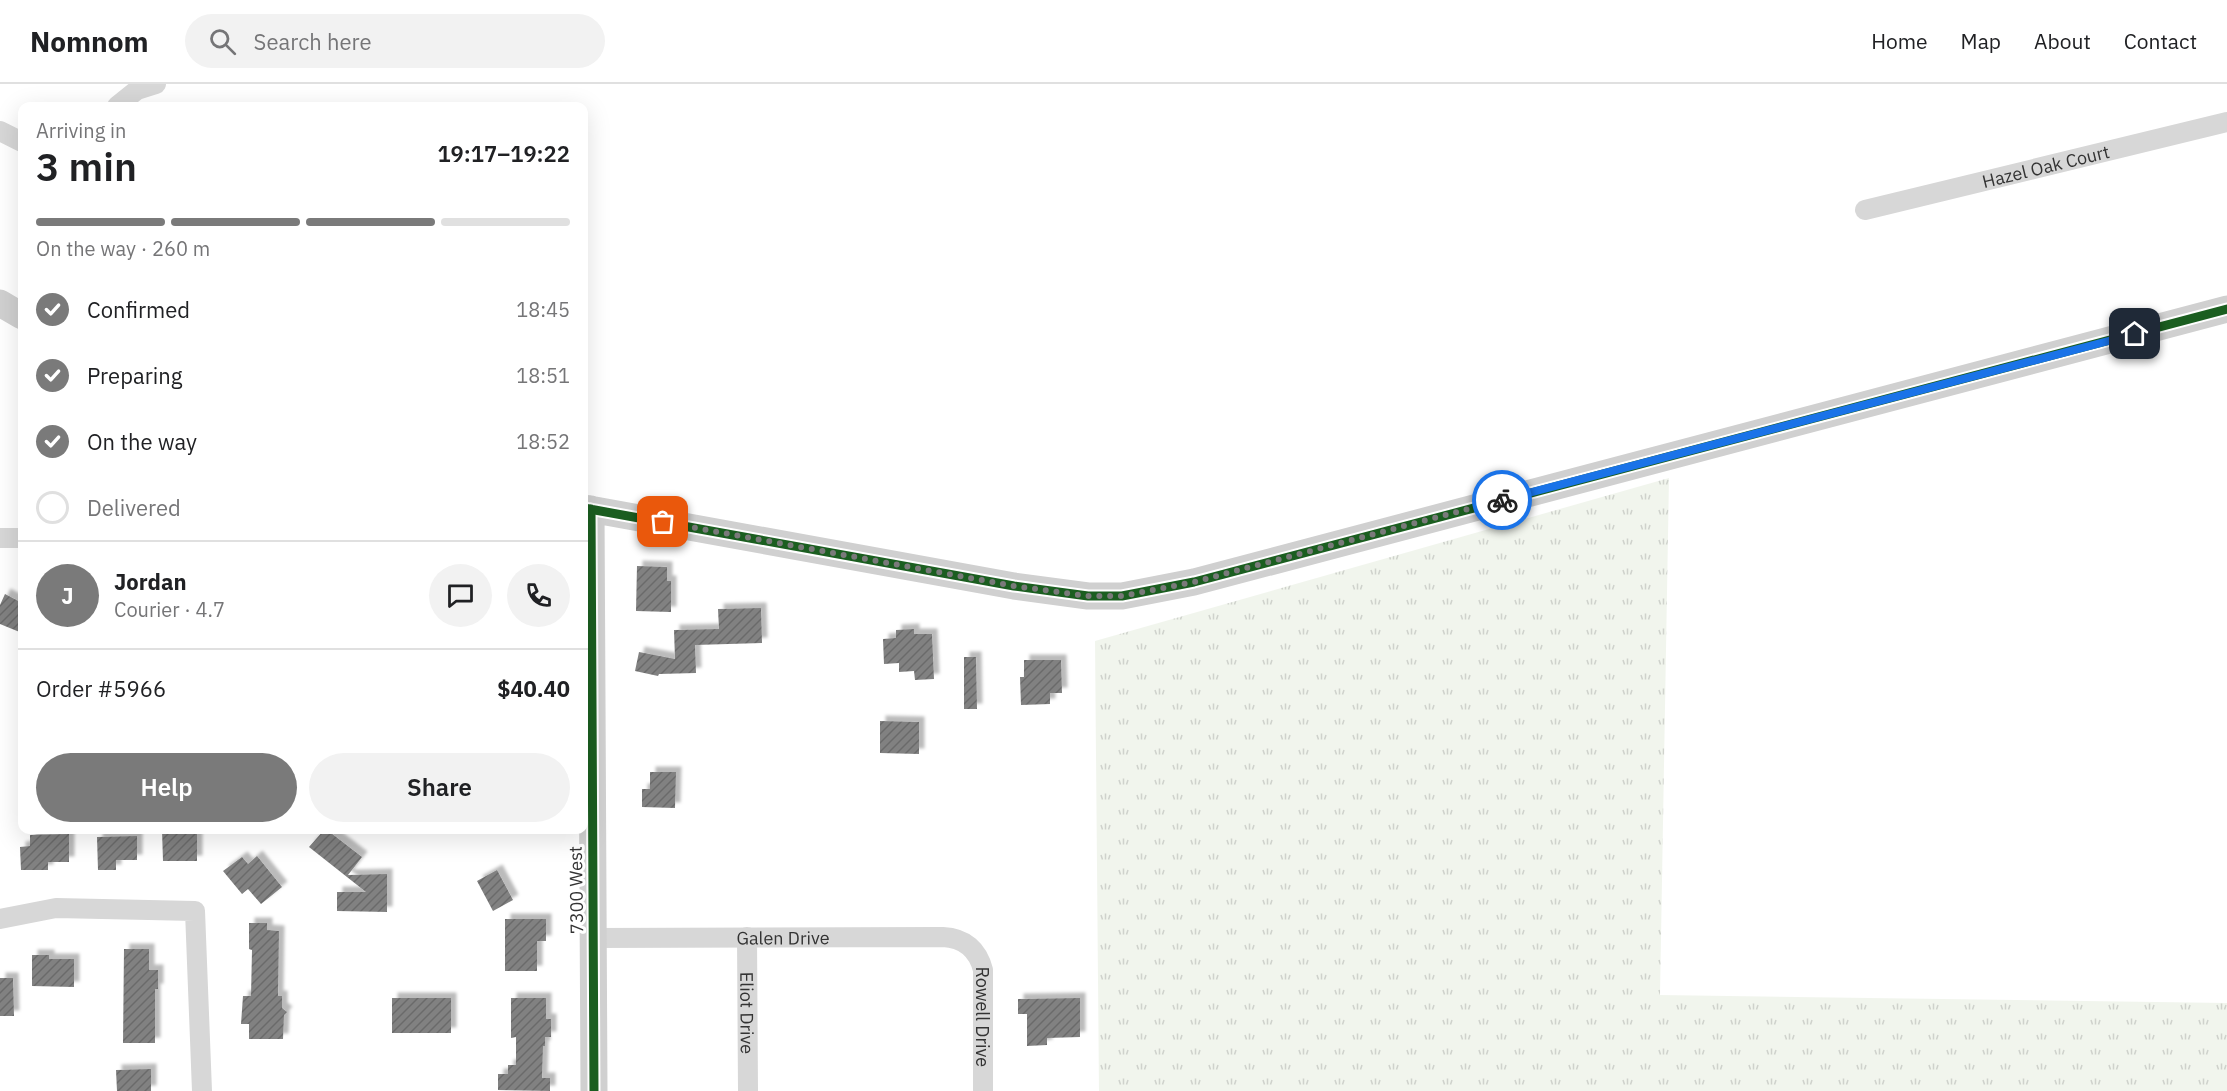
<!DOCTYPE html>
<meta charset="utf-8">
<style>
body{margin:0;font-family:"IBM Plex Sans",sans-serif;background:#f2f2f2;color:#202124;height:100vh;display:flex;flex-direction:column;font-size:22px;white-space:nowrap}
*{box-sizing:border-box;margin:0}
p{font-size:20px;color:#757577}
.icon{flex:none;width:33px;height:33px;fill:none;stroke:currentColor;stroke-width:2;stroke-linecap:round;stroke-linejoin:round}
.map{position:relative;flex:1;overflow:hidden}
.sheet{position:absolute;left:18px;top:18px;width:570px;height:732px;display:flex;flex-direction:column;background:#fff;border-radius:12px;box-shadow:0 6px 24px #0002}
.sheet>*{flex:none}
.pin{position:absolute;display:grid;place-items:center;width:51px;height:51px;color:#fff;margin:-26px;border-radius:12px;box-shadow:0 3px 9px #0006}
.courier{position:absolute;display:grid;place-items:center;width:60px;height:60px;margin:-30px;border:4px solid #1a73e8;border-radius:50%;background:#fff;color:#222;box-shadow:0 2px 8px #0007}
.head em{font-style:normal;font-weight:600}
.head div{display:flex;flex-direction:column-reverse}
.head{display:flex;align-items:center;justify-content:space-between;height:102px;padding:0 18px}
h1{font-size:39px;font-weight:600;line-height:45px}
.bar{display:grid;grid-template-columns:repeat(4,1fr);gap:9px 6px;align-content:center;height:72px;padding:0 18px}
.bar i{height:8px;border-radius:4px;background:#e0e0e0}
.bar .on{background:#7a7a7a}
.bar p{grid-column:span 4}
.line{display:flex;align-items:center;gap:15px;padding:0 18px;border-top:2px solid #e0e0e0}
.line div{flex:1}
.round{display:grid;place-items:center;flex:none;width:63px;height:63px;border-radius:32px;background:#f2f2f2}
ol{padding:0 18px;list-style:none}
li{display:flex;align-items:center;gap:18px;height:66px}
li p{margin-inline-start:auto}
li .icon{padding:6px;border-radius:50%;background:#7a7a7a;color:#fff;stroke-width:4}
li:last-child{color:#757577}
li i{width:33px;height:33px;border:3px solid #e0e0e0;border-radius:50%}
.primary-button{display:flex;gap:12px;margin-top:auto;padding:12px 18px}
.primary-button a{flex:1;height:69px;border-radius:36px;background:#7a7a7a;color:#fff;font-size:24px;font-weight:600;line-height:69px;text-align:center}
.primary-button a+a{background:#f2f2f2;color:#202124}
header{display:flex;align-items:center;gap:36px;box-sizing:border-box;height:84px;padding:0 30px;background:#fff;border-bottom:2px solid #e0e0e0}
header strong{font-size:28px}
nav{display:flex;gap:33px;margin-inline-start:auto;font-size:21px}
.search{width:420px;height:54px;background:#f2f2f2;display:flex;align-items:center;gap:15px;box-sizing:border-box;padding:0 21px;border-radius:33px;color:#757577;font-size:22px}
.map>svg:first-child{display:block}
.grass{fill:url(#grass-tufts)}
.building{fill:url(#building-hatch);filter:url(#shadow)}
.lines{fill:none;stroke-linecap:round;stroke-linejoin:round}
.street{stroke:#d7d7d7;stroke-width:20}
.secondary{stroke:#d0d0d0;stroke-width:27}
.cycleway-casing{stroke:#fff;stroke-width:13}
.cycleway{stroke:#1b5e20;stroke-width:9}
.done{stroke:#7a7a7a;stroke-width:6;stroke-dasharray:0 10.8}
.route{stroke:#1a73e8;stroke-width:8}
.labels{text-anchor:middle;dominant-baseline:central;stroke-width:6;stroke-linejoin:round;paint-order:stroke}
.street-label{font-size:18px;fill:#333;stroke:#fff}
</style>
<header>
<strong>Nomnom</strong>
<div class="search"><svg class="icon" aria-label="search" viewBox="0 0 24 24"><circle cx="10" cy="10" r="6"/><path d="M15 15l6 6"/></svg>Search here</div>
<nav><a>Home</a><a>Map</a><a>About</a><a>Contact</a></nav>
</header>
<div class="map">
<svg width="2227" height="1007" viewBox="0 0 2227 1007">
<defs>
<pattern id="grass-tufts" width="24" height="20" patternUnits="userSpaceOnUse" patternTransform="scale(1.5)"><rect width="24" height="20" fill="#f1f5ed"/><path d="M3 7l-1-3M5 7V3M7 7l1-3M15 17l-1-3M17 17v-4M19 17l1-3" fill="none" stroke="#cfd2cc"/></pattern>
<pattern id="building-hatch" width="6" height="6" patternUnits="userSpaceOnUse" patternTransform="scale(1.5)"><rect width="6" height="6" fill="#818181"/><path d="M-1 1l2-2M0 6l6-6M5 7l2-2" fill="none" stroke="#6a6a6a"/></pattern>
<filter id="shadow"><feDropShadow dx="5.5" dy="-5.5" stdDeviation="1.5" flood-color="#0004"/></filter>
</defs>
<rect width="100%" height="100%" fill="#fff"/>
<path class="grass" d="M1669 394 1660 911 2227 919V1007H1099L1095 557Z"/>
<path class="building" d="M637 482 667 483V497H671V528L636 527Z
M5 510 22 519V549L0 540V521Z
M761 524 762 559 695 561 696 589 659 590 658 592 635 587 639 568 675 575 674 546 719 545 718 525Z
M914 545V550H932L934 595 915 596 914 587 899 588V579L884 580 883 555 896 554V546Z
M964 573H976L977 625H964Z
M1024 576H1061L1062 609H1050V620L1021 621 1020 593H1024Z
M880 637 919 638V670L880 669Z
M650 688H676L675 724 642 723V705H650Z
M162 746H197V777H163Z
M324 746H327L362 773 348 791 387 790V828L337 827V808H366L309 763Z
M69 750V778H48V786H21L20 763 30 762V751Z
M137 752V776H116V786H98L97 753Z
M257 772 282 803 261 820 248 805 242 810 223 787 242 773 248 780Z
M497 786 513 816 493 827 477 797Z
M505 835H546V857H537V887H505Z
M249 839H267V846L279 847 278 912H282V924L287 928 284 931 283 955H249V940H241L243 912H251L252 866 249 865Z
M124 865H149V886H158V905H155V959H123Z
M32 871H49V875H74V903L32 902Z
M0 894H13L14 932H0Z
M392 914H451V949H392Z
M511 914H546V935H551V953H545V962H543L542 994H550V1007L498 1006V990H508V981H516V953L511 954Z
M1080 914V953L1047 954V961L1027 962V930H1018V915Z
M151 985V1007H117L116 986Z"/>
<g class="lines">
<g class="street">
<path d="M117 22 137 6 156 0"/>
<path d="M0 47 22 58"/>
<path id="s1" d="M1865 126 2227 38"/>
<path d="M0 454H22"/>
<path d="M0 835 56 824 195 827 202 1007"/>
<path id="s2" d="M747 853 748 1007"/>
<path id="s3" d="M593 854 943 853C965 854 978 866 983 886V1007"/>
</g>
<path class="secondary" d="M0 219 22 232
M584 424 1014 502 1088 512H1122L1194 498 2227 225
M591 425 594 1007"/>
<defs>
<path id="cycleway" d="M584 424 1014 502 1088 512H1122L1194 498 2227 225
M591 425 594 1007"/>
</defs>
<use href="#cycleway" class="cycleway-casing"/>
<use href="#cycleway" class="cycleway"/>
</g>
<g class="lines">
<path class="done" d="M663 438 1014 502 1088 512H1122L1194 498 1502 416"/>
<path class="route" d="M1502 416 2135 250"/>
</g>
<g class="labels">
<g class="street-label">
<text stroke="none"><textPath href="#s1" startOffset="186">Hazel Oak Court</textPath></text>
<text transform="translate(576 806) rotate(-91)">7300 West</text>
<text stroke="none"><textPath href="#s3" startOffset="190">Galen Drive</textPath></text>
<text stroke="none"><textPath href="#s2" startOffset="76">Eliot Drive</textPath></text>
<text stroke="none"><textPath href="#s3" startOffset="453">Rowell Drive</textPath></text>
</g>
</g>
</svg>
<div class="pin" style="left:663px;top:438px;background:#ea580c"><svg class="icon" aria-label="bag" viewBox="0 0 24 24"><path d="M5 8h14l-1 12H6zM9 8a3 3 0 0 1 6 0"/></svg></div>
<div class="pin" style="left:2135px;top:250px;background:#1f2937"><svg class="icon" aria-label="home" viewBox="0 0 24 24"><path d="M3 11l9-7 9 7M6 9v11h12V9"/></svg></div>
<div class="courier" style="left:1502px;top:416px"><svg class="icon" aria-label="bike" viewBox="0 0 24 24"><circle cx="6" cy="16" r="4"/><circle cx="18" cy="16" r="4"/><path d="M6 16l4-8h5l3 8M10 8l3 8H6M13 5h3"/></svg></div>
<section class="sheet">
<div class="head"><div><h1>3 min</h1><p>Arriving in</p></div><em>19:17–19:22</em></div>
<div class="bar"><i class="on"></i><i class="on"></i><i class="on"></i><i></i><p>On the way · 260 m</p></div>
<ol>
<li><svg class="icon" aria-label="check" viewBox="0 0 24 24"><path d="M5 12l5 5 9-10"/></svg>Confirmed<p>18:45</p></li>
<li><svg class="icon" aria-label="check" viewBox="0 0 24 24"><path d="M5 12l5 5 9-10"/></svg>Preparing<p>18:51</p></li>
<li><svg class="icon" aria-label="check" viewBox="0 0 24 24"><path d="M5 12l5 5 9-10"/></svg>On the way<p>18:52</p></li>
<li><i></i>Delivered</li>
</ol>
<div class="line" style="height:108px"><b class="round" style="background:#7a7a7a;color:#fff">J</b><div><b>Jordan</b><p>Courier · 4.7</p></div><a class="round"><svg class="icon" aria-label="chat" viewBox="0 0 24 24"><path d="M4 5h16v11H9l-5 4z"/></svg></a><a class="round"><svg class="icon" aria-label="phone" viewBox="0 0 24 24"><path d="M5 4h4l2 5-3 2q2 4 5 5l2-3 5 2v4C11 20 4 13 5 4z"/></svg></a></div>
<div class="line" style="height:78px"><div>Order #5966</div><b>$40.40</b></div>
<div class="primary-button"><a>Help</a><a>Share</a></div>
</section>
</div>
